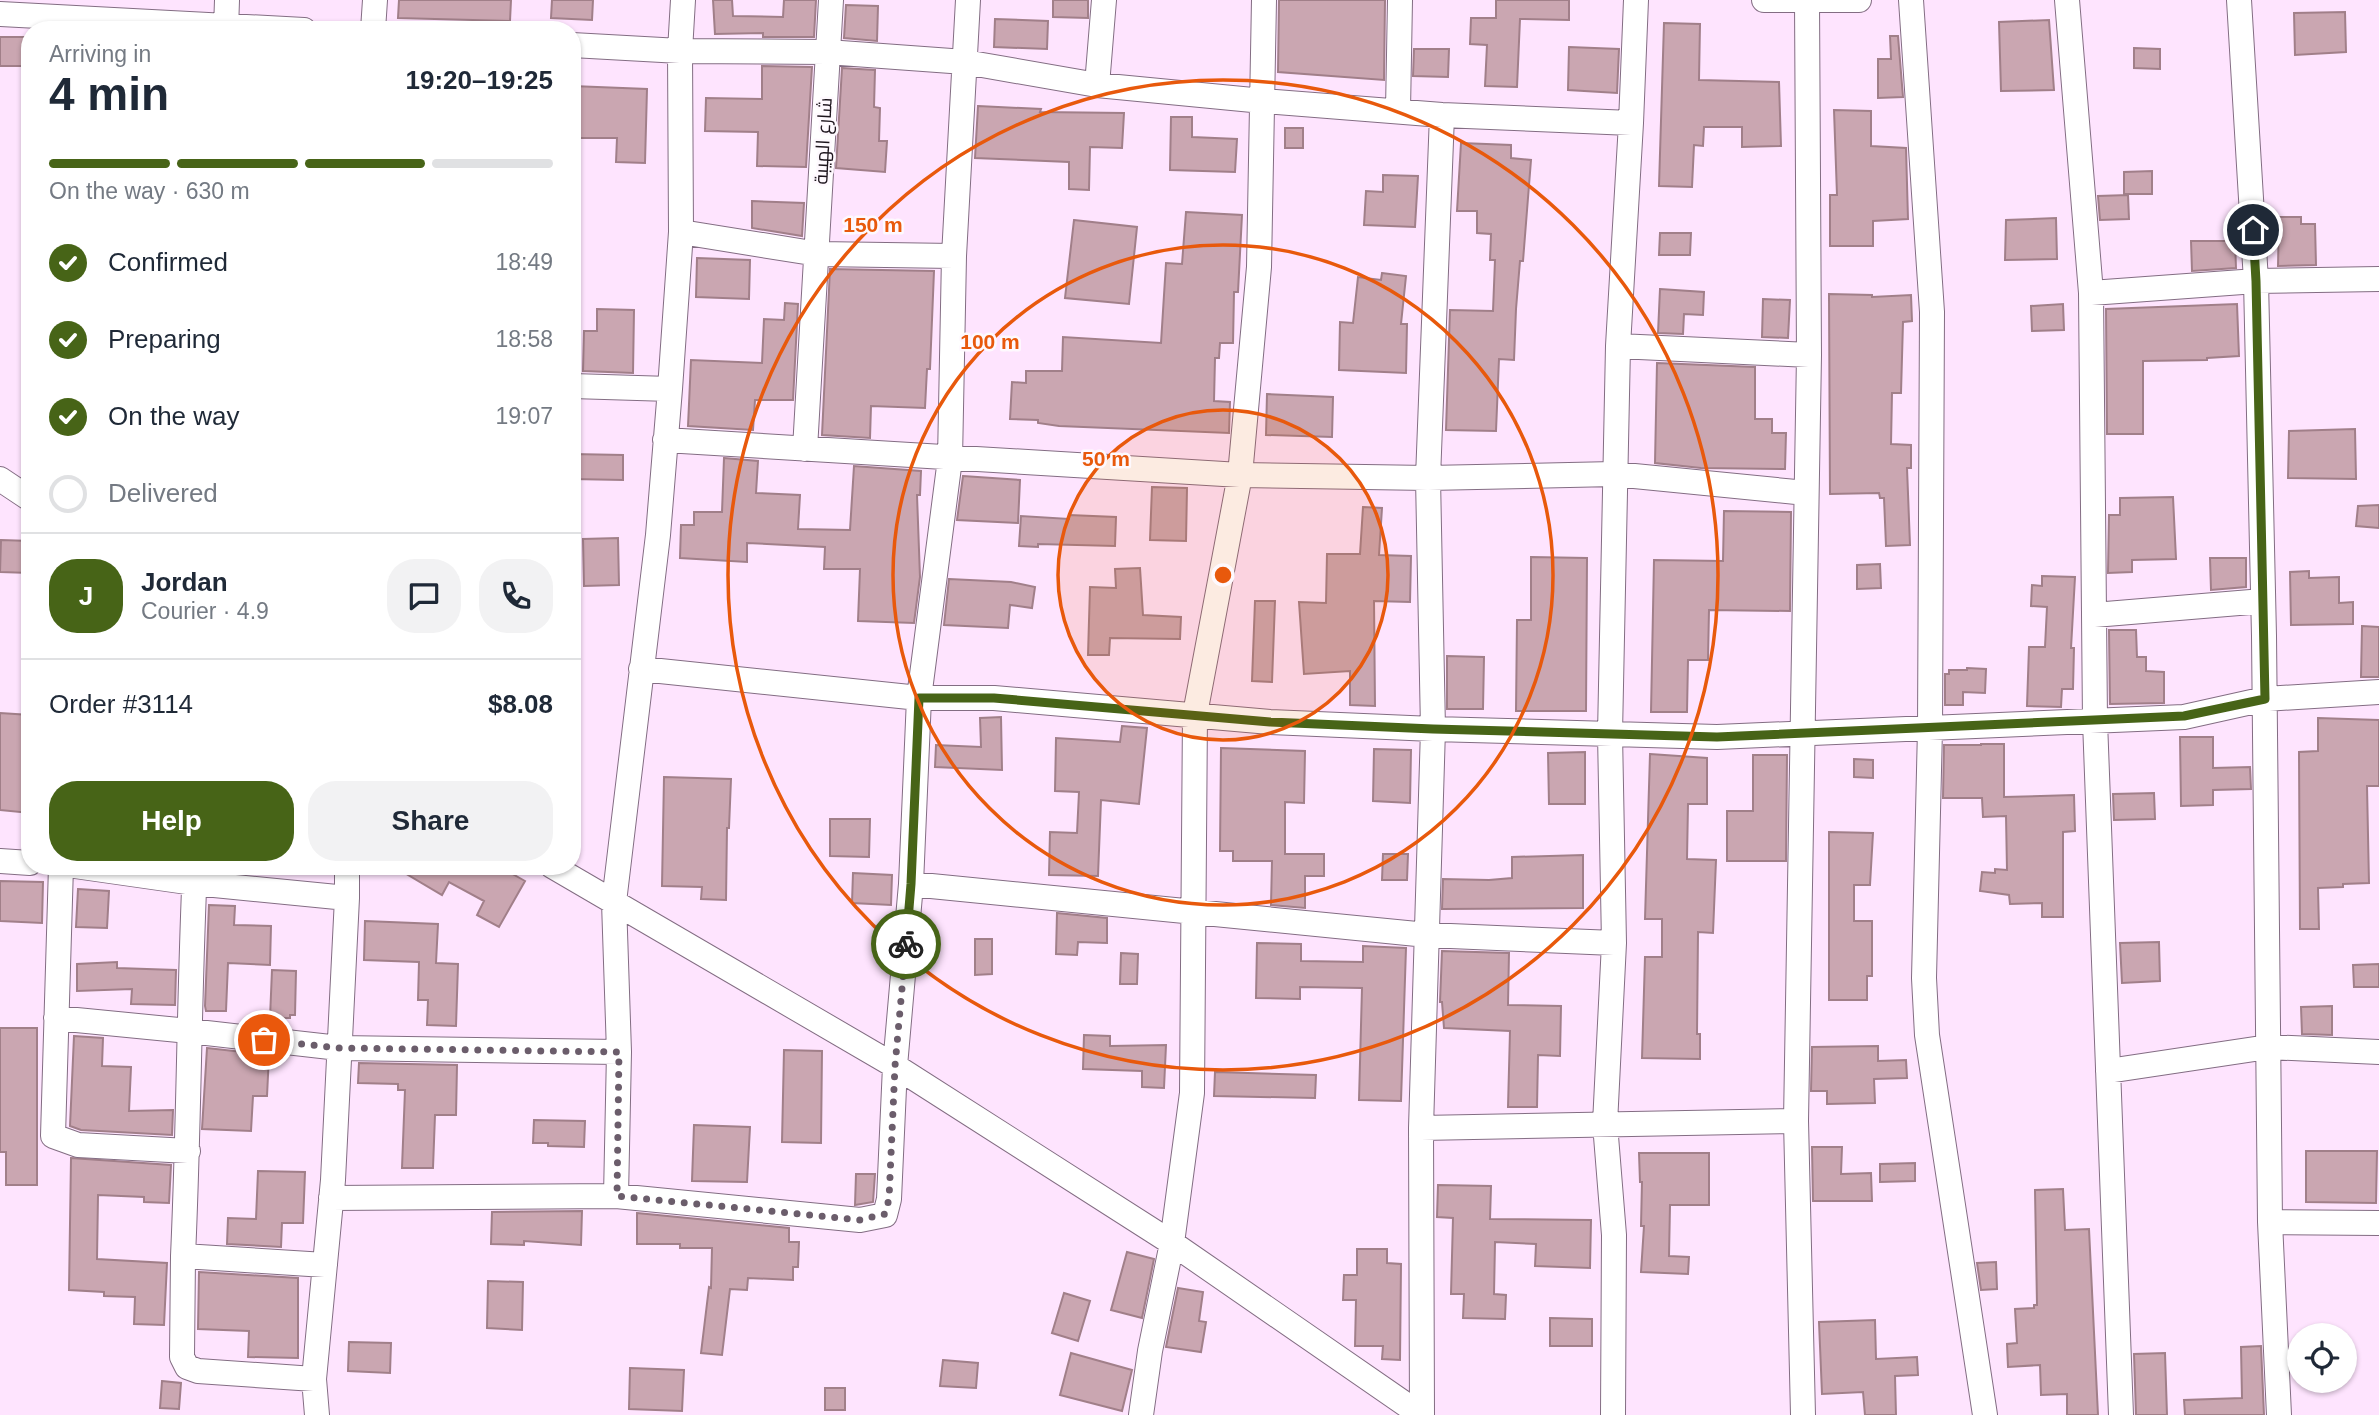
<!DOCTYPE html>
<meta charset="utf-8">
<style>
body{margin:0;font-family:Arial,Cairo,sans-serif;background:#f2f2f3;color:#1f2937;height:100vh;display:flex;flex-direction:column;font-size:26px;white-space:nowrap}
*{box-sizing:border-box;margin:0}
p{font-size:23px;color:#747a83}
.icon{flex:none;width:38px;height:38px;fill:none;stroke:currentColor;stroke-width:2;stroke-linecap:round;stroke-linejoin:round}
.map{position:relative;flex:1;overflow:hidden}
.sheet{position:absolute;left:21px;top:21px;width:560px;height:854px;display:flex;flex-direction:column;background:#fff;border-radius:28px;box-shadow:0 2px 5px #0004}
.sheet>*{flex:none}
.tools{position:absolute;left:2287px;top:1323px;display:grid;gap:14px}
.tools a{display:grid;place-items:center;width:70px;height:70px;border-radius:50%;background:#fff;box-shadow:0 2px 5px #0004;font-size:35px}
.pin{position:absolute;display:grid;place-items:center;width:60px;height:60px;color:#fff;margin:-30px;border:4px solid #fff;border-radius:50%;box-shadow:0 2px 7px #0007}
.courier{position:absolute;display:grid;place-items:center;width:70px;height:70px;margin:-35px;border:5px solid #476417;border-radius:50%;background:#fff;color:#222;box-shadow:0 2px 9px #0007}
.summary em{font-style:normal;font-weight:800}
.summary div{display:flex;flex-direction:column-reverse}
.summary{display:flex;align-items:center;justify-content:space-between;height:119px;padding:0 28px}
h1{font-size:46px;font-weight:800;line-height:52px}
.bar{display:grid;grid-template-columns:repeat(4,1fr);gap:10px 7px;align-content:center;height:84px;padding:0 28px}
.bar i{height:9px;border-radius:5px;background:#e0e1e3}
.bar .current{background:#476417}
.bar p{grid-column:span 4}
.line{display:flex;align-items:center;gap:18px;padding:0 28px;border-top:2px solid #e0e1e3}
.line div{flex:1}
.round{display:grid;place-items:center;flex:none;width:74px;height:74px;border-radius:28px;background:#f2f2f3}
ol{padding:0 28px;list-style:none}
li{display:flex;align-items:center;gap:21px;height:77px}
li p{margin-inline-start:auto}
li .icon{padding:7px;border-radius:50%;background:#476417;color:#fff;stroke-width:4}
li:last-child{color:#747a83}
li i{width:38px;height:38px;border:4px solid #e0e1e3;border-radius:50%}
.cta{display:flex;gap:14px;margin-top:auto;padding:14px 28px}
.cta a{flex:1;height:80px;border-radius:28px;background:#476417;color:#fff;font-size:28px;font-weight:800;line-height:80px;text-align:center}
.cta a+a{background:#f2f2f3;color:#1f2937}
.map>svg:first-child{display:block}
.building{fill:#caa6b1;stroke:#a17f89;stroke-width:2}
.lines{fill:none;stroke-linecap:round;stroke-linejoin:round}
.minor-casing{stroke:#836d83;stroke-width:26}
.minor{stroke:#fff;stroke-width:24}
.done{stroke:#6b5d6b;stroke-width:7;stroke-dasharray:0 12.6}
.route{stroke:#476417;stroke-width:9}
.ring{fill:none;stroke:#e8590c;stroke-width:3.5}
.labels{text-anchor:middle;dominant-baseline:central;stroke-width:5;stroke-linejoin:round;paint-order:stroke}
.street-label{font-size:19px;fill:#1c141c;stroke:#fef9fe}
.centre{fill:#e8590c;stroke:#fef9fe;stroke-width:3.5}
.ring-label{font-size:21px;text-anchor:middle;font-weight:bold;fill:#e8590c;stroke:#fef9fe;stroke-width:5;stroke-linejoin:round;paint-order:stroke}
</style>
<div class="map">
<svg width="2379" height="1415" viewBox="0 0 2379 1415">
<rect width="100%" height="100%" fill="#fee4fe"/>
<path class="building" d="M399 0H511L510 21 398 18Z
M552 0H593L592 20 551 18Z
M713 0H732L733 16 783 17 784 0H816L814 37H763V33L715 34Z
M1053 0H1088V18L1053 17Z
M1279 0H1385L1384 80 1278 72Z
M1496 0H1569V20L1520 19 1517 87 1485 86 1487 45 1470 44 1471 18H1496Z
M846 5 878 6 877 41 844 38Z
M2345 12 2346 52 2295 55 2294 13Z
M995 19 1048 21 1047 49 994 47Z
M2049 20 2054 90 2001 91 1999 22Z
M1664 23 1700 24 1699 80 1779 82 1781 146 1742 147V127H1704L1703 146 1694 145 1692 187 1659 186Z
M1890 36H1898L1903 97 1878 98V59H1891Z
M0 37H30V66H0Z
M1569 47 1619 49 1617 93 1568 90Z
M2134 48 2160 49V69L2134 68Z
M1414 49H1449L1448 77 1413 76Z
M762 66 812 67 806 167 757 166 758 132 705 131 706 98 762 99Z
M842 68 875 70 874 107 880 108 879 141H887L885 172 836 168Z
M572 86 647 89 645 163 616 162 617 138H572Z
M978 106 1041 109 1040 112 1124 113 1122 148 1090 147 1089 190 1069 189V162L975 158Z
M1834 110 1871 111V146L1906 148 1908 219 1873 221V246H1830V195H1837Z
M1171 117H1192V137L1237 139 1235 172 1170 170Z
M1285 128H1303V148H1285Z
M1461 143 1511 145V158L1531 160 1523 261H1520L1516 309 1514 360 1499 359 1496 431 1446 430 1450 310 1493 311 1495 260H1490L1491 234 1477 233V211H1457Z
M2152 171V194H2124V172Z
M1383 175 1418 176 1415 227 1364 225 1366 191 1383 192Z
M2128 195 2129 219 2100 220 2098 196Z
M752 201 804 203 802 236 752 228Z
M1186 212 1242 215 1238 292H1234L1233 343H1220L1219 358H1215L1214 401 1230 402 1229 433 1059 426 1038 423V420L1010 419 1012 382 1026 383V371H1062L1063 337 1161 343 1166 263 1182 264Z
M2279 217H2301V224H2315L2316 265 2278 266Z
M2056 218 2057 259 2005 260 2006 220Z
M1074 220 1137 227 1129 304 1065 298Z
M1660 233H1691L1690 255H1659Z
M2191 241H2235L2236 268 2192 271Z
M697 258 750 260 749 299 696 297Z
M830 269 934 271 930 369H927L925 408 871 406 870 438 822 435Z
M1382 273 1406 276 1401 324H1407L1406 373 1339 370 1340 322 1353 323 1358 277 1381 280Z
M1660 289 1704 292 1703 315 1684 314 1683 334 1658 333Z
M1829 294 1872 295V297L1911 295 1912 321 1903 322 1901 393H1892L1891 444 1911 445V468H1907L1910 545 1886 546 1884 498H1880L1879 493 1830 494Z
M1763 299 1790 300 1788 338 1762 337Z
M785 303 798 304 793 400H755L753 430 688 426 691 360 762 363 764 319 784 320Z
M2063 304 2064 330 2032 331 2031 306Z
M2237 304 2239 356 2207 358V360L2143 361V434H2107L2106 309Z
M597 309 634 310 633 373 583 371 584 331H597Z
M1657 363 1755 367V419H1772V433H1786L1785 469 1701 468 1655 463Z
M1267 394 1333 397 1332 437 1266 435Z
M2355 429 2356 479 2288 478 2289 431Z
M572 454 623 455V480L572 479Z
M724 458 758 461 756 493 800 495 798 529 850 530 854 466 921 471 920 495H917L920 577 914 623 858 621 860 569H824L825 547 747 543V562L680 558 681 525H694V512H722Z
M963 476 1020 480 1018 523 957 520Z
M1152 487 1187 488 1186 541 1150 540Z
M2173 497 2176 559 2132 560V572L2108 573 2109 515H2120V498Z
M2379 505V528L2356 526 2358 506Z
M1363 507 1382 508 1379 555 1411 556 1410 602 1374 601 1375 706 1350 705V671L1304 674 1299 602 1326 603 1327 554H1360Z
M1724 511 1791 512 1790 611 1709 610 1708 660H1688L1687 712H1651L1654 560 1723 561Z
M1069 515 1116 517 1115 546 1038 544V547L1019 546 1021 516 1069 519Z
M618 538 619 585 584 586 583 539Z
M1 540 30 541V573L0 572Z
M1531 557 1587 558 1586 711H1516L1517 620H1531Z
M2210 558H2246V587L2211 590Z
M1880 564 1881 588 1857 589V565Z
M1140 568 1143 615 1181 617 1180 639 1110 638 1109 655H1088L1090 587 1116 588 1115 569Z
M2309 571V578L2339 577V603L2353 602V624L2291 625 2290 572Z
M2042 576 2075 577 2071 648H2074L2073 689H2062L2061 707 2027 706 2029 647H2045L2047 607 2031 606 2032 585 2042 586Z
M949 579 1011 582 1035 587 1032 608 1010 605 1008 628 944 625Z
M1255 601H1275L1272 682 1252 681Z
M2362 626 2379 627V677H2361Z
M2109 630H2136L2137 657H2146V671L2164 672V703L2110 704Z
M1447 656 1484 657 1483 709H1447Z
M1967 668 1986 669 1985 693 1963 692V705H1945V674H1949V670H1967Z
M0 713 30 715V813L0 810Z
M1001 717 1002 770 935 767 936 745 981 747 980 718Z
M2318 718 2379 720V786H2367L2369 883 2343 884V887L2318 888 2319 929H2300L2299 752 2318 751Z
M1122 726 1147 728 1139 804 1101 800 1098 876 1049 875 1050 832 1077 833 1079 792 1055 791 1056 738 1120 742Z
M2180 737H2213V768L2250 767 2251 789 2213 790V805L2181 806Z
M1981 744H2004V797L2074 795 2075 831 2063 832V917H2042V903L2010 904 2009 895 1980 891 1982 872 1995 873V869L2007 870 2006 816 1983 817 1982 798H1943L1944 745H1981Z
M1221 748 1305 751 1304 803 1285 802V854H1324V876H1305V908L1271 905 1272 861H1233V851H1220Z
M1374 749 1411 750 1410 803 1373 801Z
M1585 752V804H1549L1548 753Z
M1650 754 1707 758V804H1688L1687 859 1716 860 1713 933 1698 932 1697 1034H1700V1059L1642 1058 1645 957H1662V919H1645Z
M1753 755H1787L1786 861H1727V811H1753Z
M1854 759 1873 760V778L1854 777Z
M664 777 731 779 729 828H727L726 900 701 899 702 887 662 886Z
M2154 793 2155 819 2114 820 2113 794Z
M830 819H870L869 857 830 856Z
M1829 832 1873 833 1870 885H1854V921H1872V976H1867V1000H1829Z
M1383 854H1408L1407 880H1382Z
M1583 855V908L1442 909 1443 879 1489 880 1512 878V857Z
M393 866H514L511 873 525 881 499 927 477 915 484 901 449 882 442 895Z
M853 873 892 875 891 905 852 903Z
M0 881 43 882 42 923 0 921Z
M78 889 109 891 107 928 76 927Z
M209 905 235 906 234 925 271 926 270 965 228 963 226 1011H206L205 1006Z
M1057 913 1107 918V943L1078 942 1077 955 1056 954Z
M365 921 438 924 436 963 458 964 456 1026 427 1025 428 1000H418L419 962 364 960Z
M975 939H992V974L975 975Z
M2159 942 2160 981 2122 983 2120 943Z
M1257 943 1301 944V961L1363 962V946L1406 948 1401 1101 1359 1100 1362 988 1300 987V999L1256 998Z
M1442 951 1509 953 1508 1005 1561 1006 1560 1056 1538 1055 1537 1107H1508L1510 1031 1444 1028 1442 1002H1440Z
M1121 953 1138 954 1137 984H1120Z
M117 962V968L176 970 175 1005 131 1004 132 989 77 991V964Z
M2379 964V987H2354L2353 965Z
M272 970 296 971 295 1015H290V1018H270Z
M2332 1006V1035L2302 1034 2301 1007Z
M0 1028H37V1185H6V1152H0Z
M1084 1035 1110 1036V1046L1166 1045 1164 1088 1142 1087V1071L1083 1069Z
M74 1036 103 1038 102 1066 131 1067 129 1111 173 1110 172 1135 81 1130 70 1126Z
M1878 1046V1061L1906 1060 1907 1078 1874 1079 1875 1103 1827 1104V1091H1811L1812 1047Z
M207 1048 269 1055 267 1096H253L251 1131 202 1129Z
M784 1050 822 1051 821 1143 782 1142Z
M359 1063 457 1065 456 1115H435L433 1168H402L405 1090H398V1084L358 1083Z
M1215 1072 1316 1075 1315 1098 1214 1096Z
M534 1120 585 1121 584 1147 548 1146V1143H533Z
M694 1125 750 1127 747 1182 692 1181Z
M1812 1147H1842L1841 1174 1871 1173 1872 1201H1813Z
M2306 1151H2377L2376 1203 2306 1202Z
M1639 1153H1709V1205H1670L1669 1256 1689 1257 1688 1274 1641 1272 1644 1226H1641L1642 1182H1640Z
M71 1158 171 1165 169 1203 144 1202V1197L98 1195 97 1259 167 1263 164 1325 134 1324 135 1297 104 1296V1292L69 1290Z
M1915 1163V1181L1880 1182V1164Z
M258 1171 305 1172 303 1223H282L281 1247 227 1244 228 1218 256 1219Z
M856 1174H875L873 1202 855 1205Z
M1438 1185 1491 1186 1490 1219 1591 1220 1590 1268 1535 1266 1536 1244 1495 1242 1494 1294 1506 1295 1505 1319 1463 1318 1464 1294H1451L1453 1218 1437 1217Z
M2063 1189 2065 1230 2089 1229 2098 1415H2067V1394L2041 1395 2040 1365 2008 1367 2007 1344 2017 1343 2015 1309 2034 1308V1305H2037L2035 1190Z
M582 1211 581 1245 524 1241V1245L491 1244 492 1212Z
M637 1213 789 1228V1242H799L798 1267H793V1280L748 1278 747 1290 730 1289 722 1355 701 1353 709 1287 711 1288 712 1248H680V1244H637Z
M1357 1249H1387V1263L1401 1264 1400 1360 1382 1359 1383 1346H1355L1356 1300H1343L1344 1275H1357Z
M1127 1252 1154 1259 1142 1318 1111 1310Z
M1996 1262 1997 1289 1981 1290 1977 1263Z
M199 1272 298 1278V1358L248 1357 249 1331 198 1329Z
M488 1281 523 1282 522 1330 487 1328Z
M1178 1288 1203 1292 1199 1321 1206 1322 1201 1352 1166 1347Z
M1064 1293 1090 1301 1078 1341 1052 1333Z
M1550 1318 1592 1319V1346H1550Z
M1875 1320 1876 1359 1917 1357 1918 1375 1895 1376 1896 1415H1865L1863 1392 1822 1394 1819 1322Z
M349 1342 391 1343 390 1373 348 1371Z
M2261 1346 2264 1415H2185L2184 1400 2242 1398 2241 1347Z
M1071 1353 1132 1370 1122 1411 1060 1395Z
M2165 1353 2167 1415H2136L2134 1354Z
M943 1360 978 1363 976 1388 940 1386Z
M630 1368 684 1370 682 1411 629 1409Z
M162 1381 181 1383 179 1409 160 1408Z
M825 1388H845V1410H825Z"/>
<g class="lines">
<defs>
<path id="minor" d="M683 0 680 51 681 232 670 389 658 535 614 902 619 1052 616 1196 860 1220 885 1215 889 1199 895 1066 911 884 919 698 950 459 954 256 968 0
M1764 0H1859
M1911 0 1932 312 1930 729 1924 978 1927 1035 1985 1415
M2067 0 2091 293 2095 721 2121 1415
M2239 0 2256 281 2264 636 2270 1222 2279 1415
M0 14 304 30
M226 30 227 0
M373 30 375 0
M572 45 680 51 827 52 965 62 1097 85 1263 101 1442 115 1631 123 1636 0
M1097 85 1104 0
M1398 110 1400 0
M681 232 818 254 954 256
M2091 293 2256 281 2379 279
M1618 346 1809 355
M572 386 670 389
M665 440 1240 475 1428 478 1614 474 1806 493
M805 449 831 0
M0 479 30 499
M2094 615 2263 601
M641 669 919 698H994L1270 722 1433 729 1717 737 2184 717 2265 699 2379 692
M0 861 30 863
M61 866 53 1136 78 1145 188 1151
M75 866 194 883 347 898
M195 866C189 996 189 1126 183 1256L325 1265
M552 866 895 1066 1172 1243 1421 1415
M911 884 1427 935 1614 943
M56 1018 189 1031 339 1048 619 1052
M2108 1071 2268 1047 2379 1052
M1421 1128 1796 1121
M331 1198 616 1196
M2270 1222 2379 1223
M183 1256 182 1357 187 1367 198 1371 314 1379
M317 1415 314 1379 333 1180 347 898V866
M1141 1415 1150 1351 1172 1243 1192 1093 1195 714 1240 475 1259 267 1264 0
M1422 1415 1421 1128 1433 729 1428 478 1442 115
M1613 1415 1614 1235 1605 1124 1614 943 1610 734 1618 346 1631 123
M1803 1415 1796 1121 1809 355 1807 1"/>
</defs>
<use href="#minor" class="minor-casing"/>
<use href="#minor" class="minor"/>
</g>
<g class="lines">
<path class="done" d="M264 1040 339 1048 619 1052 617 1196 860 1220 885 1214 889 1199 895 1066 906 944"/>
<path class="route" d="M906 944 911 884 919 698H994L1270 722 1433 729 1717 737 2184 716 2265 699 2256 281 2253 230"/>
</g>
<circle cx="1223" cy="575" r="165" fill="#e8590c" fill-opacity=".12"/>
<g class="ring">
<circle cx="1223" cy="575" r="165"/>
<circle cx="1223" cy="575" r="330"/>
<circle cx="1223" cy="575" r="495"/>
</g>
<g class="labels">
<g class="street-label">
<text transform="translate(823 141) rotate(-87)">شارع الهيبة</text>
</g>
</g>
<circle cx="1223" cy="575" r="10" class="centre"/>
<g class="ring-label">
<text x="873" y="232">150 m</text>
<text x="990" y="349">100 m</text>
<text x="1106" y="466">50 m</text>
</g>
</svg>
<div class="tools">
<a><svg class="icon" aria-label="locate" viewBox="0 0 24 24"><circle cx="12" cy="12" r="6"/><path d="M12 2v4M12 18v4M2 12h4M18 12h4"/></svg></a>
</div>
<div class="pin" style="left:264px;top:1040px;background:#ea580c"><svg class="icon" aria-label="bag" viewBox="0 0 24 24"><path d="M5 8h14l-1 12H6zM9 8a3 3 0 0 1 6 0"/></svg></div>
<div class="pin" style="left:2253px;top:230px;background:#1f2937"><svg class="icon" aria-label="home" viewBox="0 0 24 24"><path d="M3 11l9-7 9 7M6 9v11h12V9"/></svg></div>
<div class="courier" style="left:906px;top:944px"><svg class="icon" aria-label="bike" viewBox="0 0 24 24"><circle cx="6" cy="16" r="4"/><circle cx="18" cy="16" r="4"/><path d="M6 16l4-8h5l3 8M10 8l3 8H6M13 5h3"/></svg></div>
<section class="sheet">
<div class="summary"><div><h1>4 min</h1><p>Arriving in</p></div><em>19:20–19:25</em></div>
<div class="bar"><i class="current"></i><i class="current"></i><i class="current"></i><i></i><p>On the way · 630 m</p></div>
<ol>
<li><svg class="icon" aria-label="check" viewBox="0 0 24 24"><path d="M5 12l5 5 9-10"/></svg>Confirmed<p>18:49</p></li>
<li><svg class="icon" aria-label="check" viewBox="0 0 24 24"><path d="M5 12l5 5 9-10"/></svg>Preparing<p>18:58</p></li>
<li><svg class="icon" aria-label="check" viewBox="0 0 24 24"><path d="M5 12l5 5 9-10"/></svg>On the way<p>19:07</p></li>
<li><i></i>Delivered</li>
</ol>
<div class="line" style="height:126px"><b class="round" style="background:#476417;color:#fff">J</b><div><b>Jordan</b><p>Courier · 4.9</p></div><a class="round"><svg class="icon" aria-label="chat" viewBox="0 0 24 24"><path d="M4 5h16v11H9l-5 4z"/></svg></a><a class="round"><svg class="icon" aria-label="phone" viewBox="0 0 24 24"><path d="M5 4h4l2 5-3 2q2 4 5 5l2-3 5 2v4C11 20 4 13 5 4z"/></svg></a></div>
<div class="line" style="height:91px"><div>Order #3114</div><b>$8.08</b></div>
<div class="cta"><a>Help</a><a>Share</a></div>
</section>
</div>
